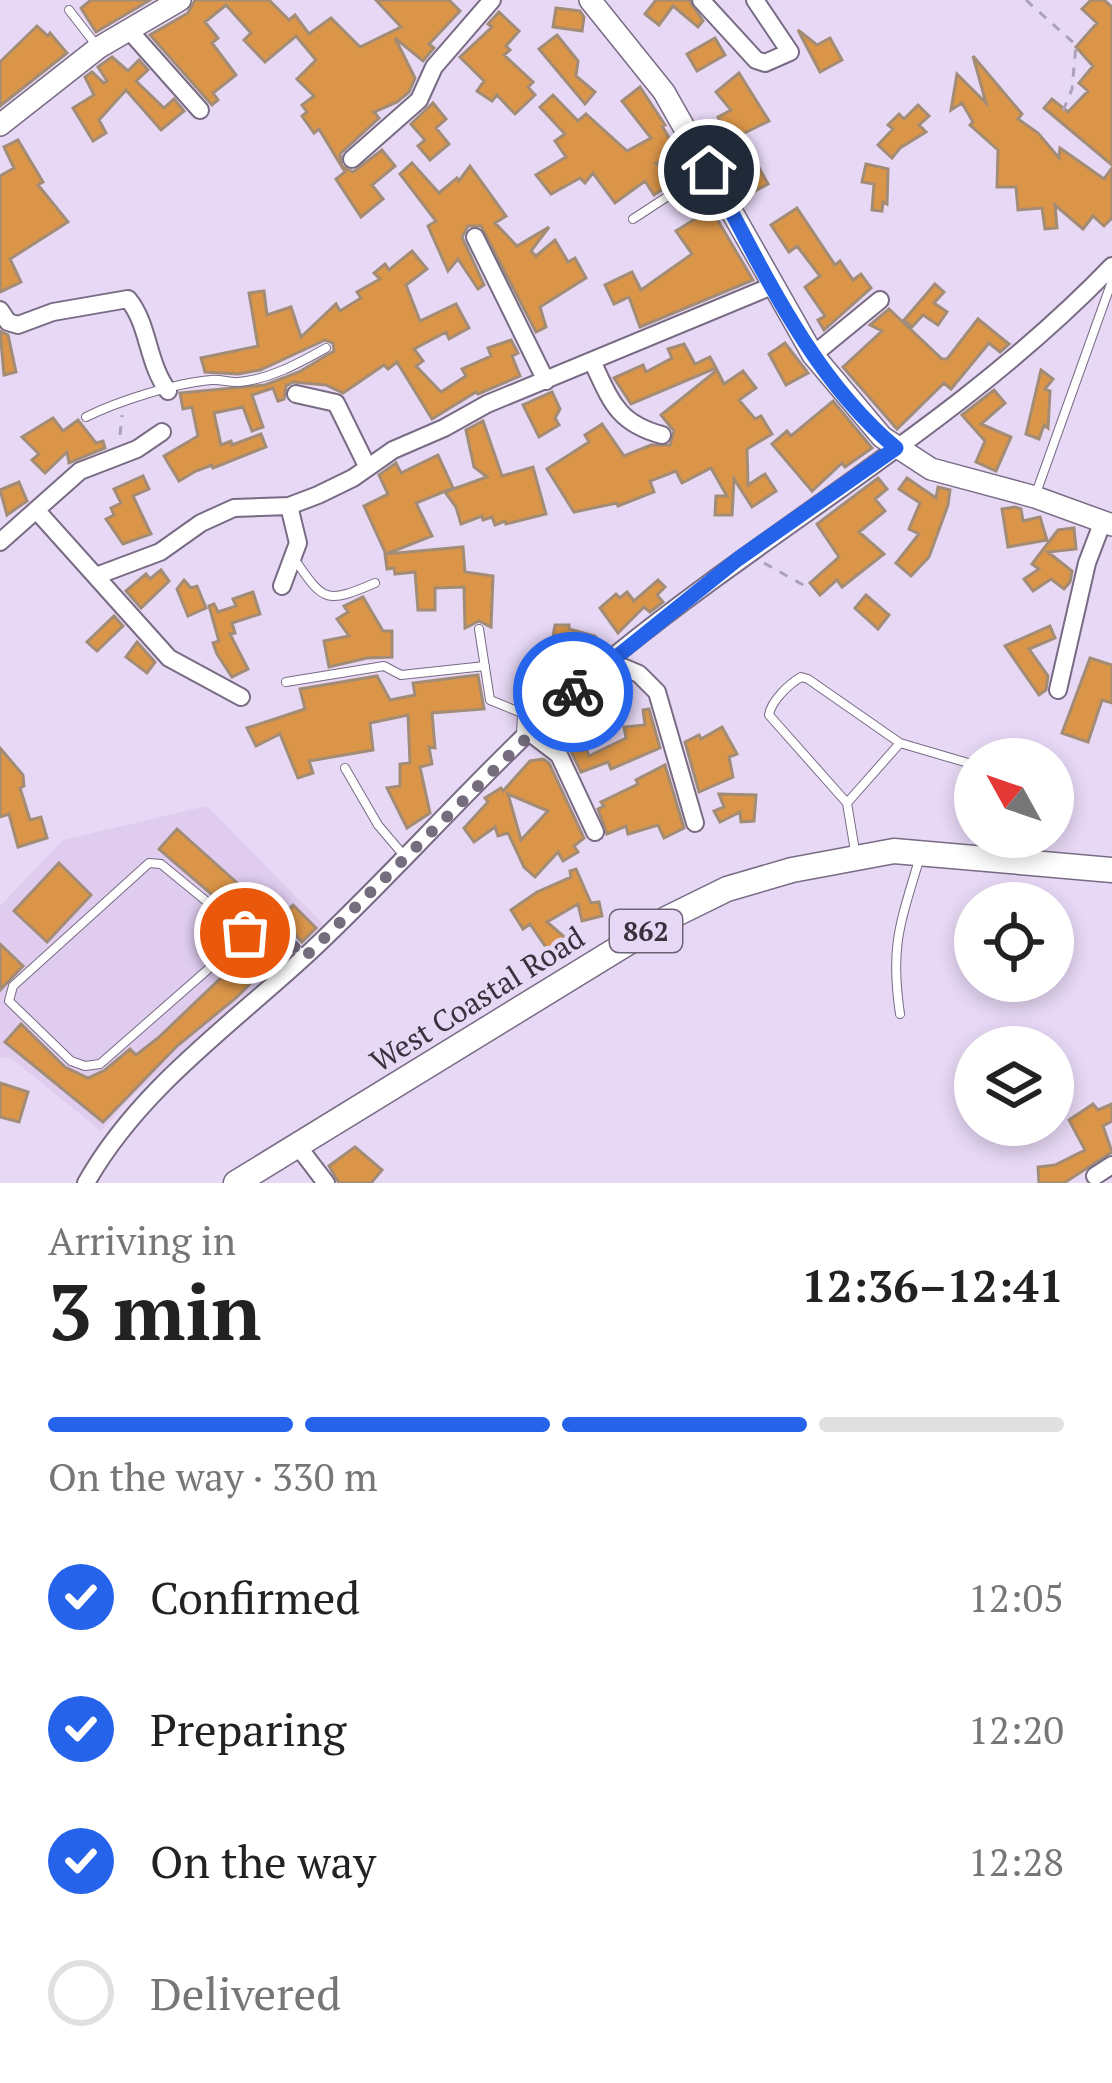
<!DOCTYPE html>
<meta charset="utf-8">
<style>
body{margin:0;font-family:"PT Serif",serif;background:#f2f2f2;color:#222;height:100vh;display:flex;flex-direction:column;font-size:45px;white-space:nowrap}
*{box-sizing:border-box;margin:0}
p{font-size:39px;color:#767676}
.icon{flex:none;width:66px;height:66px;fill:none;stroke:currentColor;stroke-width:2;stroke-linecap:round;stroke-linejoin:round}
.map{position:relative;height:1183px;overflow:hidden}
.sheet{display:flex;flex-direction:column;background:#fff;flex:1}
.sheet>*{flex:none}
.needle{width:78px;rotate:310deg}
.fabs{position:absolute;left:954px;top:738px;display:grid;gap:24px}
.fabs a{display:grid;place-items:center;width:120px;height:120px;border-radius:50%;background:#fff;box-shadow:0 6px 18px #0003;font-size:60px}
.pin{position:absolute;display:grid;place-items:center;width:102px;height:102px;color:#fff;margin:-51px;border:6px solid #fff;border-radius:50%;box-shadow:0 3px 12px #0007}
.courier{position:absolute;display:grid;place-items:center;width:120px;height:120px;margin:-60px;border:9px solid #2563eb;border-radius:50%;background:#fff;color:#222;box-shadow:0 3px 15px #0007}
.head em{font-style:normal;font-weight:700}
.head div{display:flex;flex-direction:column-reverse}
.head{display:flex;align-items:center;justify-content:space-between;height:204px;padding:0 48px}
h1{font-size:78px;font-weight:700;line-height:90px}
.bar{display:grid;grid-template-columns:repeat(4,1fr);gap:18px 12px;align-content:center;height:144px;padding:0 48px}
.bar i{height:15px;border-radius:9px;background:#e0e0e0}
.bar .current{background:#2563eb}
.bar p{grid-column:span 4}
ol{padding:0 48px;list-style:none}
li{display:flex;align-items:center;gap:36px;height:132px}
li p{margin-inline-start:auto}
li .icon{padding:12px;border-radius:50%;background:#2563eb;color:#fff;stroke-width:4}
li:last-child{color:#767676}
li i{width:66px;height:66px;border:6px solid #e0e0e0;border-radius:50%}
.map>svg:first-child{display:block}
.built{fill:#dfccef}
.building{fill:#da9549;stroke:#a38c75;stroke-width:3;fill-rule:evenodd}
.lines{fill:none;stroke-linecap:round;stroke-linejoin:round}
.service-casing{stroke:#786b84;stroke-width:10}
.minor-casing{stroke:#786b84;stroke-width:20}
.tertiary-casing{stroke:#786b84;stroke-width:24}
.primary-casing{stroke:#786b84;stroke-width:27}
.path{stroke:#ada1b9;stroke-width:3;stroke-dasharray:9 9;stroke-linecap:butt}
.service{stroke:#fff;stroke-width:8}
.minor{stroke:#fff;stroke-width:16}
.tertiary{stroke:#fff;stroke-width:21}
.primary{stroke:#fff;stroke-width:24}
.done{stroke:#756c7e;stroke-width:12;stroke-dasharray:0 21.6}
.route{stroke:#2563eb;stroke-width:15}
.labels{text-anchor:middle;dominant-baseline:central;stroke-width:9;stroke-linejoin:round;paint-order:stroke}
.shield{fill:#e7d8f5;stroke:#6c6475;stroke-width:3}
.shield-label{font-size:27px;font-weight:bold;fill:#38323e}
.street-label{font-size:30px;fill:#38323e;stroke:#e7d8f5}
</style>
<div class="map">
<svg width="1112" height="1183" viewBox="0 0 1112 1183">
<rect width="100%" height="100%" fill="#e7d8f5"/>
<path class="built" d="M207 806 323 924 129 1099 101 1131 11 1058 0 1057V906L63 840Z"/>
<path class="building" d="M91 0H150L96 32 81 8Z
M195 0H269L289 20 295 15 309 34 331 18 360 47 401 27 376 0H449L460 11 429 44 434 48 423 61 395 38 415 78 409 92 397 102 374 112 379 118 340 154 342 166 353 172 382 150 395 166 372 185 383 199 361 217 336 179 345 172 319 129 314 133 302 116 307 112 302 105 314 96 297 79 316 60 296 36 265 62 244 40 251 33 226 5 205 22 218 38 212 43 236 75 213 93 218 100 212 105 150 35 188 13Z
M656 0H689L703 21 698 27 673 6 659 25 645 14Z
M1091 0H1104L1112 7V165L1044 108 1052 99 1068 112 1088 91 1079 83 1093 66 1076 47 1097 23 1082 9Z
M556 8 580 11 584 17 582 31 553 27Z
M499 12 519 31 506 46 510 50 504 55 533 82 528 87 535 95 515 114 497 95 492 101 477 91 484 81 460 57 492 27 488 24Z
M37 26 48 36 50 33 67 53 0 106V62Z
M798 30 817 45 830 38 842 60 820 72Z
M557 35 578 61 576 76 595 92 585 104 539 49Z
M715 38 725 55 697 71 687 54Z
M973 56 1022 114 1018 119 1038 133 1059 158 1060 148 1104 179 1112 168V218L1104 226 1093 216 1083 229 1055 205 1057 228 1045 229 1042 208 1018 210 1016 187H997L998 150 970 125 973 122 962 103 951 110 957 74 986 103Z
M112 57 128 71 139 60 148 70 136 81 164 108 174 99 184 111 161 130 126 90 99 120 106 133 93 141 73 108 94 95 85 77 92 72 104 83 107 81 98 67Z
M739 73 769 121 730 140 718 117 731 110 716 92Z
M640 87 665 125 662 126 677 151 656 163 674 182 654 195 645 181 615 203 593 173 585 183 580 178 551 194 536 175 566 157 555 141 565 134 540 107 553 95 578 121 586 114 627 151 651 138 622 101Z
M433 103 446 119 436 128 449 144 430 160 418 146 425 140 411 124Z
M918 105 929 116 919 125 926 132 900 148 892 158 878 145 893 129 888 125 899 114 904 119Z
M18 140 43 182 38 185 68 222 10 259 21 282 0 292V176L14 168 4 147Z
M752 155 768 184 755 191 740 162Z
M412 163 439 193 457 178 459 181 470 166 506 216 495 223 517 246 549 227 531 251 536 256 555 240 568 262 575 258 586 278 540 307 546 327 536 332 481 226H468L462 237 484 285 478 289 458 259 448 271 428 226 436 221 400 174Z
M866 164 888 169 887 204 883 202 882 211 872 210 874 184 862 182Z
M797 208 835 265 840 261 853 280 861 274 871 288 824 330 818 320 825 316 805 287 820 276 797 246 789 252 771 225Z
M711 209 753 280 640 327 629 297 614 304 605 285 632 272 641 290 692 254 676 231Z
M412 251 427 269 406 285 420 321 456 304 469 328 449 339 446 332 414 349 423 361 416 366 441 392 466 376 462 369 491 356 488 348 511 340 518 353 512 356 520 376 478 394 476 392 432 419 397 362 388 369 384 365 343 393 326 385 293 382 286 386 284 399 278 401 273 388 252 395 263 427 252 431 243 407 214 413 221 445 231 441 232 445 261 434 266 447 213 468 212 465 196 471 179 481 164 456 198 436 192 407 183 409 180 393 265 385 299 372 334 351 333 343 325 340 260 370 238 374 205 372 201 358 258 346 249 293 264 291 267 315 291 307 301 337 336 304 340 311 361 298 357 292 380 279 374 273 385 264 389 270Z
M935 284 944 292 934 303 947 312 938 325 923 315 912 327 904 320Z
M889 309 942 359H947L978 319 1009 344 1000 352 989 343 951 389 944 383 897 429 843 367 882 331 870 325Z
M0 331 8 335 16 372 4 375Z
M785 343 808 373 786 385 769 354Z
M684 344 695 364 710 357 716 368 631 404 614 378 643 365 646 372 672 358 668 349Z
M717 370 724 384 743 371 756 388 739 400 755 419 761 416 772 434 747 449 748 485 765 474 776 491 752 507 734 479 732 515H715L716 496H727L711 468 682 483 676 471 650 481 654 492 618 506 617 503 574 512 547 469 589 442 585 435 602 424 624 456 651 445H670L674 431 661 415Z
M1041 370 1053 379 1045 389 1050 391 1048 428 1044 425 1039 439 1026 434Z
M994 390 1005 403 981 424 1011 437 996 471 976 462 985 441 962 415Z
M552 392 560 409 555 418 559 425 539 437 523 405Z
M833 401 872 448 845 467 842 463 812 491 772 444 787 431 791 436Z
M53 418 63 431 78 420 96 443 103 441 105 448 69 463 67 452 45 473 32 460 39 454 22 437Z
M483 421 502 476 533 467 546 514 506 524 505 521 495 525 492 517 483 520 482 516 461 524 456 507 445 492 487 477 474 467 466 430Z
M438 455 453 488 416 503 432 536 386 554 364 506 388 494 379 475 396 463 401 473Z
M143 476 149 489 133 496 151 534 123 544 106 519 114 515 111 508 121 503 114 489Z
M878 478 887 489 875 499 885 511 859 532 884 554 842 587 837 580 820 595 810 583 839 557 817 524Z
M907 478 936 498 938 487 950 490 948 505 929 557 911 576 896 563 919 534 909 529 920 503 899 489Z
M19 482 27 501 7 515 0 490Z
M1015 507 1021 509 1023 521 1040 517 1047 540 1008 547 1002 509Z
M1074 528 1076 549 1048 552 1072 571 1070 582 1064 589 1051 579 1033 591 1024 579 1039 569 1032 564 1058 530Z
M463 547 465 572 493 576 491 627 479 621 465 628 464 587 435 588V610H418L415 572 395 574 394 568 387 569 385 554Z
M161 570 169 581 141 608 126 591 146 574 150 579Z
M184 580 191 588 197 586 206 608 188 616 177 589Z
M658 580 665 587 657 595 663 602 650 612 644 607 618 633 600 608 616 594 620 598 627 592 634 601Z
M253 592 260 614 232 623 235 633 230 634 248 669 232 677 217 654 213 643 219 641 209 606 214 604 218 612 236 606 233 599Z
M866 595 889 615 878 629 855 608Z
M363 597 383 631H392V657L367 658 329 667 324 641 349 636 337 619 348 612 344 606Z
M114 616 123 626 97 651 87 642Z
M555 625H569V629L595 636 604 648 581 667 549 660Z
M1050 626 1055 638 1029 649 1048 676 1046 690 1039 695 1005 646Z
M137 642 155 662 147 673 126 657Z
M1090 658 1112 665V703L1102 700 1088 742 1062 733Z
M478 675 484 709 432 713 435 748 429 747 432 764 420 767 430 813 407 828 387 788 400 786V764L410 763 408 715 370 723 373 750 309 761 313 773 298 778 280 734 256 746 247 728 305 709 300 689 377 676 390 700 415 695 413 683Z
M649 709 660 748 611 769 608 762 581 772 570 749 557 737 562 732 581 751 586 748 589 756 626 738 624 727 645 725 643 710Z
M722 727 737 754 729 757 733 777 699 792 685 742 699 735 701 739Z
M0 748 23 775 24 786 20 788 30 820 41 817 47 838 18 847 9 814 0 817Z
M543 759 549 763 584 838 574 846 578 852 563 861 558 852 535 877 524 867 508 833 498 836 495 827 474 842 464 828 488 802 485 798 501 788 503 791 530 761ZM508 794 548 811 521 840Z
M665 765 684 828 664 838 658 825 628 834 626 826 607 834 598 809 604 806 601 802 638 784 636 780Z
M719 794 756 795 754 821 741 822 740 812 720 822 714 811 724 807Z
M177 829 255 899 238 917 159 849Z
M59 863 91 895 47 942 14 911Z
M576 869 591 903 599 902 602 916 582 921 578 904 547 922 576 947 552 956 530 924 523 929 511 910 537 892 571 877 570 871Z
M293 905 316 928 302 942 280 918Z
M270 931 285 948 237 997 177 1046 103 1122 5 1042 21 1024 65 1067 88 1078 105 1070 130 1049 136 1055 158 1038Z
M0 944 23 966 0 990Z
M0 1083 28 1092 19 1122 0 1117Z
M1093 1104 1098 1110 1112 1104V1121L1103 1126 1112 1152 1064 1183H1039L1038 1167 1055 1165 1085 1150 1069 1120Z
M355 1147 382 1170 371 1183H339L329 1166Z"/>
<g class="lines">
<defs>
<path id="service" d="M69 10 97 46
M633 219 708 170
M86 417C118 401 175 383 211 380 221 379 230 383 239 382 271 379 299 363 326 348
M1035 496 1112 281
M295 560C324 602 326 604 375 583
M479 629 490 700 522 713 521 735
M286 682 384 666 401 675 485 666
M345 768 378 825 406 858
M847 803 900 743
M855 851 847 803 769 715C771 701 789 684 801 677L808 679 900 743 975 765
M245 933 161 864 149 863 13 986 9 1001 71 1061 85 1066 100 1064 262 922 271 920 304 957
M900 1014C890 946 900 924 919 860"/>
<path id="minor" d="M701 0 756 60 765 63 790 52 755 0
M128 29 200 110
M352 159 419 100 434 67 492 0
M475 237 546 381
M0 310 8 322 18 325 53 312 128 299C149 324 147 363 168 391
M813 355 880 300
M592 361C611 401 617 423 662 435
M296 394 336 403 367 466
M38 512 169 658 241 697
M0 542 80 471 137 449 162 432
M96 576 160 552 201 523 234 508 289 506 318 495 353 478 393 450 444 428 487 404 772 286
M282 586 298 543 289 506
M608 661 639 674 657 692 695 823
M1058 690 1087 563 1103 521
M529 732 559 755 595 832
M297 1145 326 1183
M1095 1176 1112 1165
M86 1183C140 1087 234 1023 313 949 416 852 508 741 619 652 781 521 967 417 1112 266"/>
<path id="tertiary" d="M590 0 664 92 813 355 882 437 931 469 1035 497 1112 525
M0 125 98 48 180 0"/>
<path id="primary" d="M236 1183 668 918 727 889 792 870 894 851 1112 870"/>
</defs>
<use href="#service" class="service-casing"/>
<use href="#minor" class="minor-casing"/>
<use href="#tertiary" class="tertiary-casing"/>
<use href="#primary" class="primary-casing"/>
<path class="path" d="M1026 0 1076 45 1072 89 1061 116
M120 435 122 415
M764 563 805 586"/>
<use href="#service" class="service"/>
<use href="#minor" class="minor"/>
<use href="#tertiary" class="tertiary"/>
<use href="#primary" class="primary"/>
</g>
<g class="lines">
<path class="done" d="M245 933 271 920 304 958 573 692"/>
<path class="route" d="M573 692 738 559 896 448C809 375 762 267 709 170"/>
</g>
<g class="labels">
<rect class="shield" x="610" y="910" width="72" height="42" rx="9"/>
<g class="shield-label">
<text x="646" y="931">862</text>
</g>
<g class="street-label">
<text transform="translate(477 999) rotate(-32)">West Coastal Road</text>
</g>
</g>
</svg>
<div class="fabs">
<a><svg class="needle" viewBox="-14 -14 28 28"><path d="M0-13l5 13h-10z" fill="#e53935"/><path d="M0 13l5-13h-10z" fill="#767676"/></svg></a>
<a><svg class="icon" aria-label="locate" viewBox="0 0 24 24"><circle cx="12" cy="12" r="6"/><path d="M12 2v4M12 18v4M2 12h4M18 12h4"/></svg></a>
<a><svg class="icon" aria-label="layers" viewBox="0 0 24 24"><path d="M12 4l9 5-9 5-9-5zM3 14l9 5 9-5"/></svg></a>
</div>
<div class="pin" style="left:245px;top:933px;background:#ea580c"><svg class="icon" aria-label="bag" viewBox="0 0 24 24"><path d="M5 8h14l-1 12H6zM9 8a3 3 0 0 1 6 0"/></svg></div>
<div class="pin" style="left:709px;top:170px;background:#1f2937"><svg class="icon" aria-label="home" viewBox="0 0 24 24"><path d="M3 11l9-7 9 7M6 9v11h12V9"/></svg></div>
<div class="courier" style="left:573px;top:692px"><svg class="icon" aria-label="bike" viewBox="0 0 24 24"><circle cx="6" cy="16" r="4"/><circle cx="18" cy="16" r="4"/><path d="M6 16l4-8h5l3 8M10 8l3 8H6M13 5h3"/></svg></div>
</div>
<section class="sheet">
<div class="head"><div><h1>3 min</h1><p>Arriving in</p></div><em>12:36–12:41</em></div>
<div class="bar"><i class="current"></i><i class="current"></i><i class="current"></i><i></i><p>On the way · 330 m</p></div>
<ol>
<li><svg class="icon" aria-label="check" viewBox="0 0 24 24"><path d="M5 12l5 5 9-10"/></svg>Confirmed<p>12:05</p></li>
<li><svg class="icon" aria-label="check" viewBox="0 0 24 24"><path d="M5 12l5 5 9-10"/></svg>Preparing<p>12:20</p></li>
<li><svg class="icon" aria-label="check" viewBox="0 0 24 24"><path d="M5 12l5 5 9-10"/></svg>On the way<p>12:28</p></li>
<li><i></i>Delivered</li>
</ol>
</section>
